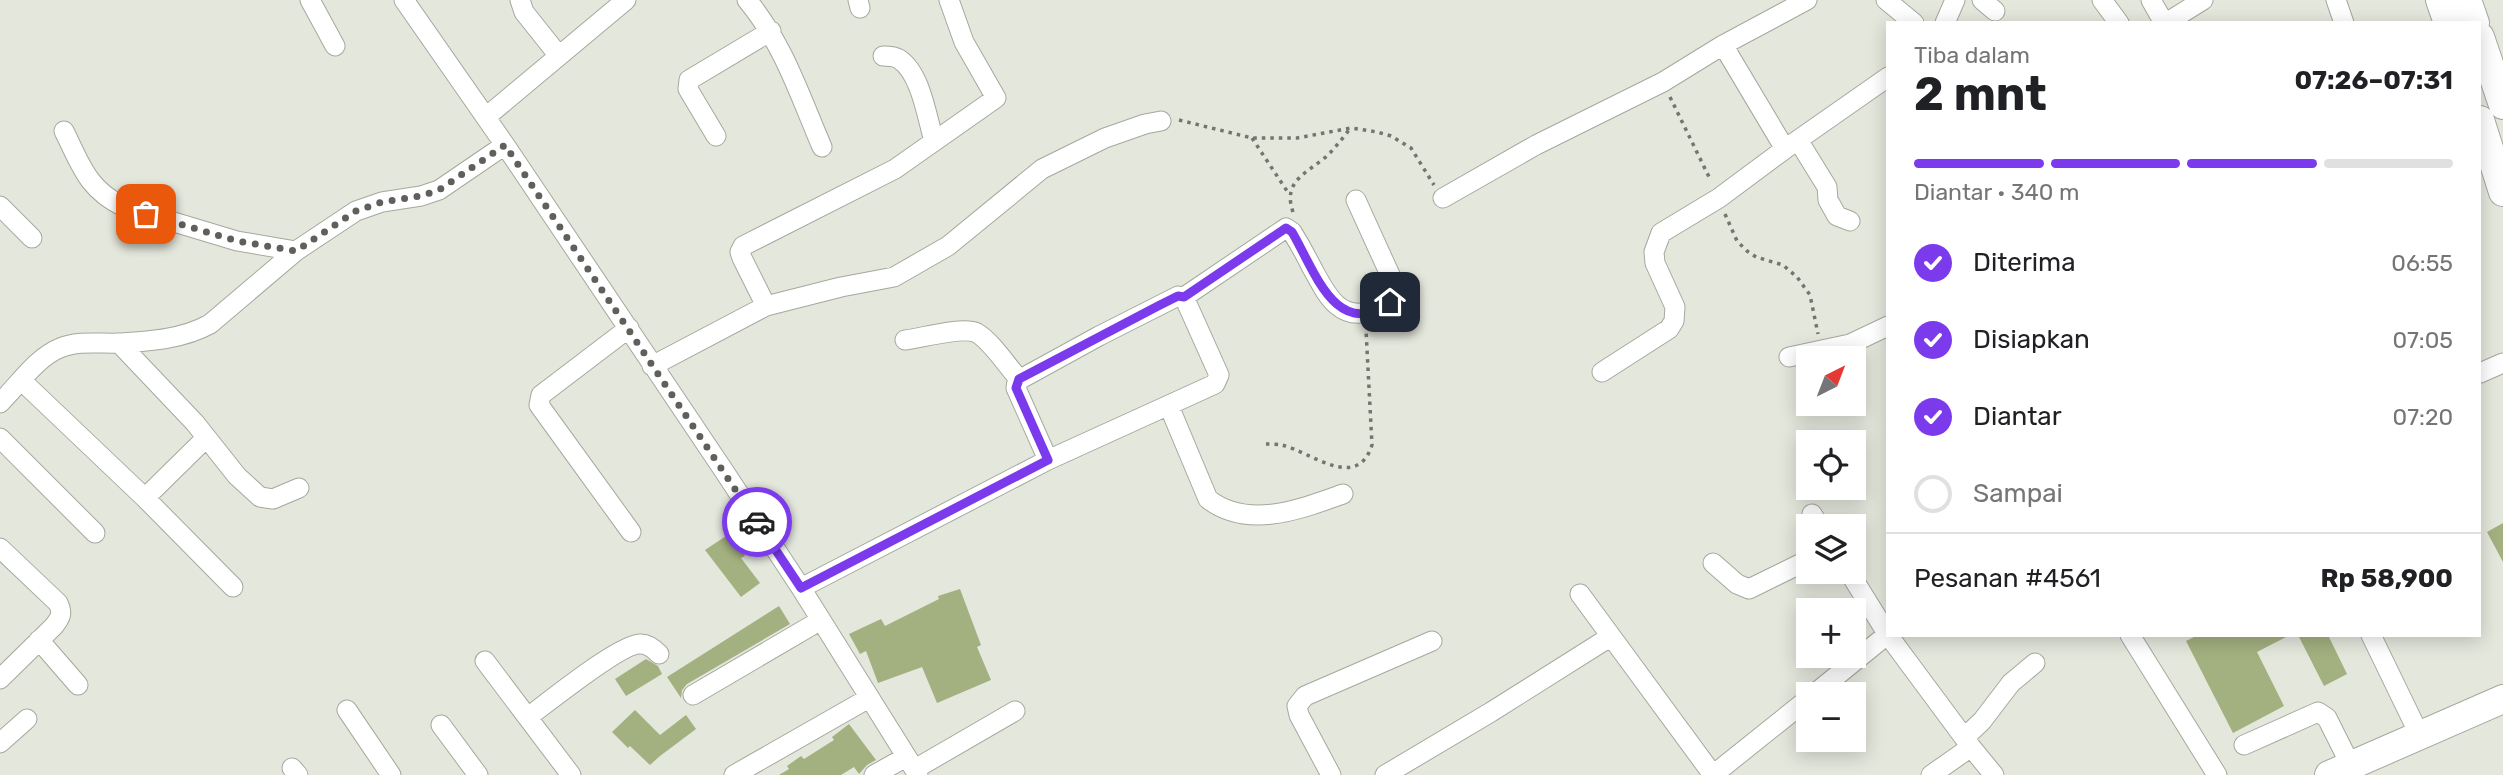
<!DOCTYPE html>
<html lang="id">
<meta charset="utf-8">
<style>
body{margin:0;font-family:Rubik,sans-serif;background:#f6f6f6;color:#202124;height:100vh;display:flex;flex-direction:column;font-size:26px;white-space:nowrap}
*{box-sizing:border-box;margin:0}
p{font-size:23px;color:#757577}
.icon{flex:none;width:38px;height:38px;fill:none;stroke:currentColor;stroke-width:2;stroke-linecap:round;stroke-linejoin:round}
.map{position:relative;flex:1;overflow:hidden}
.sheet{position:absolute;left:1886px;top:21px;width:595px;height:616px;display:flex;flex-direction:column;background:#fff;border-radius:0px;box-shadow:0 4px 18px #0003}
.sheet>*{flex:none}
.needle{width:46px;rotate:42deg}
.controls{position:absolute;left:1796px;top:346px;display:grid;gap:14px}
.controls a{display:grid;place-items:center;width:70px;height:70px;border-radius:0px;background:#fff;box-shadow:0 4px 18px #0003;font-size:35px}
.pin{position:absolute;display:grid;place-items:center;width:60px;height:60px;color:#fff;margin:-30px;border-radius:14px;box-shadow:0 4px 10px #0006}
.courier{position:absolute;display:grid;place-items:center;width:70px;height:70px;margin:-35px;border:5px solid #7c3aed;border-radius:50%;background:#fff;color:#222;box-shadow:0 2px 9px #0007}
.summary em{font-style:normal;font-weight:700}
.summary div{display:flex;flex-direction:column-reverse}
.summary{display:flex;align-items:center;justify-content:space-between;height:119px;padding:0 28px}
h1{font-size:46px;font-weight:700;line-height:52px}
.bar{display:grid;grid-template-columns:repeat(4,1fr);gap:10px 7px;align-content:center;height:84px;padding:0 28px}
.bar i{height:9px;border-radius:5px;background:#e0e0e0}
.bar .current{background:#7c3aed}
.bar p{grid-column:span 4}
.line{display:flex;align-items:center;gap:18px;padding:0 28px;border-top:2px solid #e0e0e0}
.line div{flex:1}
ol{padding:0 28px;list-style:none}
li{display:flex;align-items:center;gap:21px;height:77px}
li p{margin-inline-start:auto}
li .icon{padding:7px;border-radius:50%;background:#7c3aed;color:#fff;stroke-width:4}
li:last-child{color:#757577}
li i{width:38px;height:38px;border:4px solid #e0e0e0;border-radius:50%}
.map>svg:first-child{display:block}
.building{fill:#a3b07f}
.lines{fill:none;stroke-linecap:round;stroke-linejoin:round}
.minor-casing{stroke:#a5a89e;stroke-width:21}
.highway-casing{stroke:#a5a89e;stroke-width:30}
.path{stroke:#74756f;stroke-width:3.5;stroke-dasharray:3.5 5;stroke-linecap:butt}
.minor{stroke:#fff;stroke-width:19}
.highway{stroke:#fff;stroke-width:28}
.done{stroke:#5f605b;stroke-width:7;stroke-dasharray:0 12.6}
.route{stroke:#7c3aed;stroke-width:9}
</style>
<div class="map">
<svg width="2503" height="775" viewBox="0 0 2503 775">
<rect width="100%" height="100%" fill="#e4e7dc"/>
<path class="building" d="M2503 523V562L2487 532Z
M729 534 745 556 741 558 760 583 741 597 705 550Z
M960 589 981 645 977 647 991 680 937 703 922 667 878 683 866 651 860 654 849 634 881 619 885 626 939 599 938 596Z
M779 606 790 624 687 684 682 690 681 698 667 677Z
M2198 635H2290L2257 652 2284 706 2233 733 2186 641Z
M2298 635H2328L2347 674 2324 686Z
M646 659 658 666 662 674 626 696 615 679Z
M635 710 660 735 686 715 696 729 660 756 650 765 630 746 628 748 612 732Z
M849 724 876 760 867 765 859 774 854 767 841 775H779L789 769 787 766 801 756 804 759 834 740 832 737Z"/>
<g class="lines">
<defs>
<path id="minor" d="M310 0 335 46
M404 0 505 145 724 471 801 588 918 775
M520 0 524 12 559 56
M747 0C783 43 800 96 822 147
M858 0 860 8
M1886 0 1914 23
M1982 0 1995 11
M2102 0 2119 23
M2151 0 2164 23
M2336 0 2344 23
M1945 23 1955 0
M2166 23 2203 0
M1723 45 1785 149 1888 77
M883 56C888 56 894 56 899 59 921 73 927 118 934 141
M486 117 626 0
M64 131C81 165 87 189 124 207L237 241 296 251
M716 136 688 89 689 80 771 31
M1798 140 1827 187 1828 200 1837 216 1850 221
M1443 198 1536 145 1663 82 1723 45 1807 0
M0 206 32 238
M1184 297 1286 228 1292 232C1299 243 1305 254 1311 266 1325 291 1338 324 1374 310 1385 307 1395 300 1396 288L1356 200
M766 306 742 258 740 252 743 246 895 169 996 98 964 42 949 0
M629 328 541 395 539 405 631 532
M905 340C922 338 963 326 977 333 991 341 1008 367 1019 379
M119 343 195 423 237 476 260 497 273 499 299 488
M1789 357 1850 344 1888 326
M652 366 766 306 841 287 894 277 948 246 1042 169 1105 138 1145 124 1161 121
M1602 372 1669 329 1674 321 1675 307 1655 263 1654 252 1661 233 1719 198 1785 149
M2480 373 2503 363
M22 381 145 498 233 587
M0 403C18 385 37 357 60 348 79 340 100 344 120 343 151 341 183 339 210 324L296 251 356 211 382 202 421 196 439 190 505 145
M1169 406 1208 499C1248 530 1301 509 1343 494
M0 438 95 533
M145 498 206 438
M1812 514 1820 527
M0 548 58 603C63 613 61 617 54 626L0 679
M1713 563 1737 584 1749 589 1808 560
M1849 572 1888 635
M801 588 1048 460 1215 384 1219 375 1184 297 1178 296 1099 336 1017 381 1016 388 1048 460
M1580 594 1713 775
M1888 635 1971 747 1994 775
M2130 635 2217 775
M2371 635 2419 734
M39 640 78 685
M485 661 571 775
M693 695 821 620
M1813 695 1888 634
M347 710 391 775
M528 717C546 704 622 642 641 644 648 644 654 649 659 654
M441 725 478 775
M1964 738 1982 721 2011 683 2035 663
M0 743 27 719
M2244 745 2318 712 2327 718 2350 764
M292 768 298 775
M915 769 1015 711
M734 775 869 698
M874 775 906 757
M1331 775 1299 715 1297 706 1305 696 1432 641
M1385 775 1491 712 1610 637
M1713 775 1808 699
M1931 775 1971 747"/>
<path id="highway" d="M2440 0 2448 23
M2467 0 2475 23
M2480 37 2503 105
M2480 120 2503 192
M2329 775 2503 699"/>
</defs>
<use href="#minor" class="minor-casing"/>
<use href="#highway" class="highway-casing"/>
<path class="path" d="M1670 97 1711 181
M1179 120 1252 138H1297L1351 128 1377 132 1391 136 1411 148 1434 185
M1252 138 1289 194
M1293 212C1282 181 1307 173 1327 156 1335 148 1342 139 1349 130
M1725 214 1737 241 1747 251 1756 257 1783 265 1797 277 1810 295 1818 334
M1266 444C1271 444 1277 444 1282 445 1311 452 1357 492 1372 445L1366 330"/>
<use href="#minor" class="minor"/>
<use href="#highway" class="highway"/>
</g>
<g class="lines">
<path class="done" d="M146 214 237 241 296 251 356 211 382 202 421 196 439 190 505 145 757 522"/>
<path class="route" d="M757 522 801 588 1048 460 1016 388 1019 379 1158 306 1178 296 1184 297 1286 228 1292 232C1314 269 1336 342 1390 302"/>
</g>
</svg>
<div class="controls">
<a><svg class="needle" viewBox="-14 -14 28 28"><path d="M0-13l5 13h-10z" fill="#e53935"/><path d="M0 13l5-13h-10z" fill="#757577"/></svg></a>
<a><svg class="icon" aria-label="locate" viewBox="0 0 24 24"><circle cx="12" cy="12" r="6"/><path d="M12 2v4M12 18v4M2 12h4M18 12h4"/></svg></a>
<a><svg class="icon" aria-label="layers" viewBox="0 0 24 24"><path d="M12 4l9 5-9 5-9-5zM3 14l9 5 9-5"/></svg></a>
<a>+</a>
<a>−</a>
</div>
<div class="pin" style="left:146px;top:214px;background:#ea580c"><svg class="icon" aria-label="bag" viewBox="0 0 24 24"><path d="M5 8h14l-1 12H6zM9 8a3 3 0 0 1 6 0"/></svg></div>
<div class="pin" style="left:1390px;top:302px;background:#1f2937"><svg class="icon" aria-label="home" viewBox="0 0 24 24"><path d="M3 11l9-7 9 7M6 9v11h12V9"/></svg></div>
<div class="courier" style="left:757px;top:522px"><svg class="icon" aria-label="car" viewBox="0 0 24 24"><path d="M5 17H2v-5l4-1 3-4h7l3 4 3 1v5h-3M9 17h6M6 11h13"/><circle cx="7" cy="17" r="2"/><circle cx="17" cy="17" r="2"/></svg></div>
<section class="sheet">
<div class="summary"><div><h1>2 mnt</h1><p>Tiba dalam</p></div><em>07:26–07:31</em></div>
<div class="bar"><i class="current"></i><i class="current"></i><i class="current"></i><i></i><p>Diantar · 340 m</p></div>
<ol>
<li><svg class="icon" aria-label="check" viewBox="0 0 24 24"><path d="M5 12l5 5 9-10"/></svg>Diterima<p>06:55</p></li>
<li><svg class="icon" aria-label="check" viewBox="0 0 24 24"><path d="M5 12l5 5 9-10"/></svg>Disiapkan<p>07:05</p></li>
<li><svg class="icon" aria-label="check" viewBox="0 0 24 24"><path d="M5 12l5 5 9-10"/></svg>Diantar<p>07:20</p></li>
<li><i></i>Sampai</li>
</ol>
<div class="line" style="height:91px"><div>Pesanan #4561</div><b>Rp 58,900</b></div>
</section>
</div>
